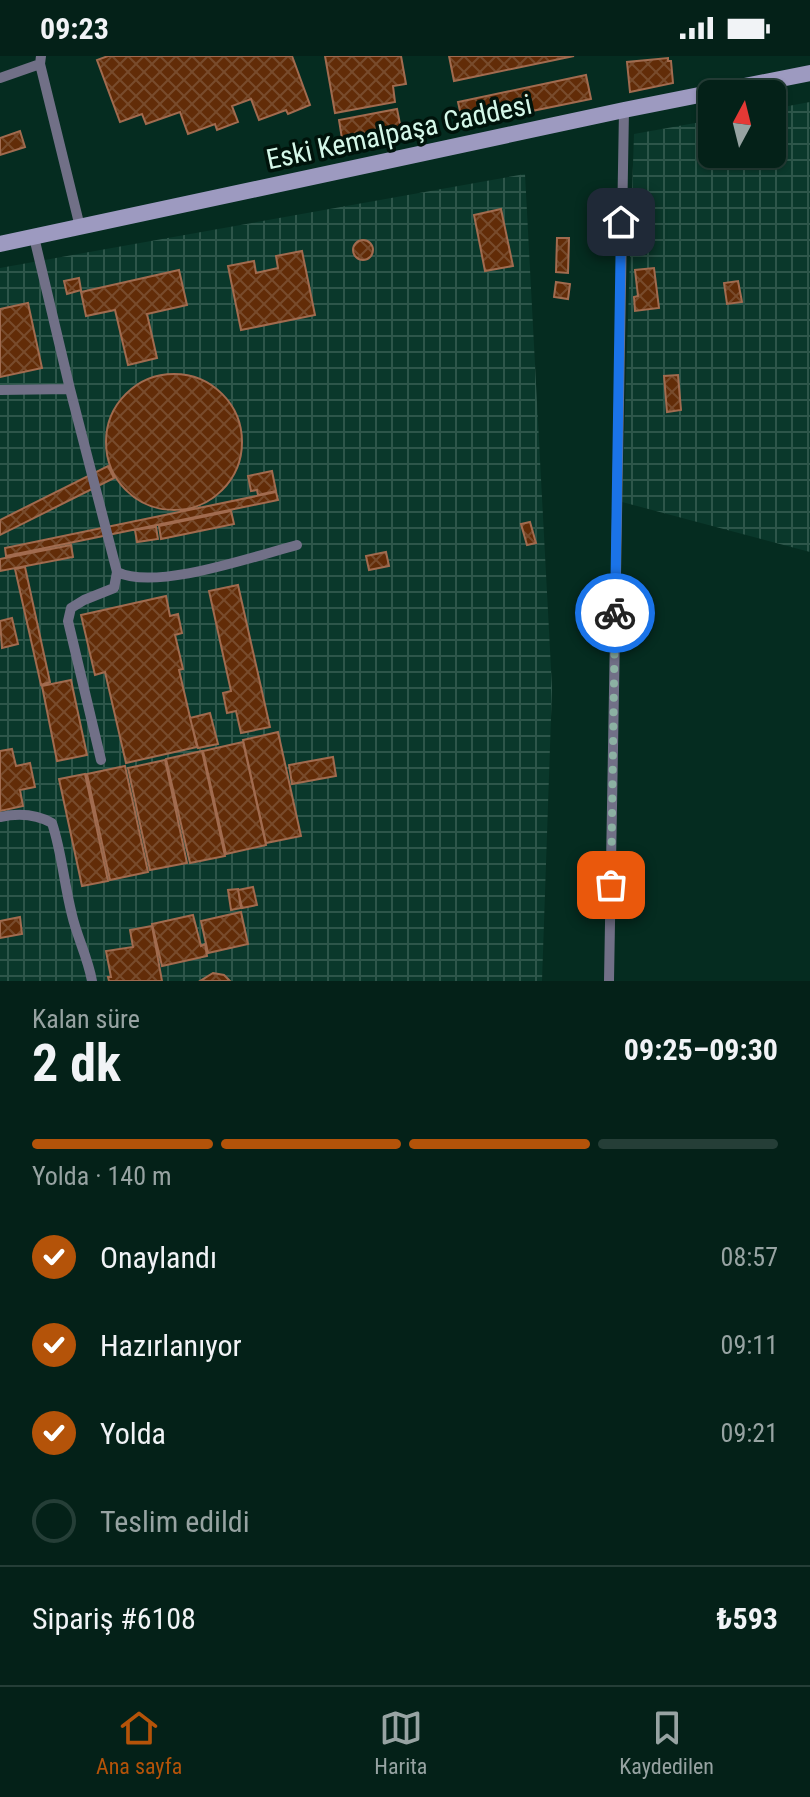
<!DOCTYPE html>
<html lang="tr">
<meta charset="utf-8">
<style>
body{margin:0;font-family:"Roboto Condensed",sans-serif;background:#0d2921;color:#f1f3f6;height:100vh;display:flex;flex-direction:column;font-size:30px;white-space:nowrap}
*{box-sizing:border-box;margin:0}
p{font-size:26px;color:#97a3a2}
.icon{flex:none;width:44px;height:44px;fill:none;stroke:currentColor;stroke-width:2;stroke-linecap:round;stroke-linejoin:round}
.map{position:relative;height:925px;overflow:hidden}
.panel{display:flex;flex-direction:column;background:#042118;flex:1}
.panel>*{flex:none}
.needle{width:52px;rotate:7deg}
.fabs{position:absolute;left:698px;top:24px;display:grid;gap:16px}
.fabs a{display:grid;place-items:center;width:88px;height:88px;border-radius:12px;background:#042118;box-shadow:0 2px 6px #0004,0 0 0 2px #253e37;font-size:40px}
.pin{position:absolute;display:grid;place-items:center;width:68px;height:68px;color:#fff;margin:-34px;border-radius:16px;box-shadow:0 4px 12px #0006}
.courier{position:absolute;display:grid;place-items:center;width:80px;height:80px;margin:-40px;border:6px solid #1a73e8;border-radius:50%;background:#fff;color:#222;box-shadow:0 2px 10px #0007}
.headline em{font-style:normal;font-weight:700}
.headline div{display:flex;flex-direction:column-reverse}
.headline{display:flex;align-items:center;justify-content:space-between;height:136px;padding:0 32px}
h1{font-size:52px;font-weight:700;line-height:60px}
.bar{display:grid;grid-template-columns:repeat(4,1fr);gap:12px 8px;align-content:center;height:96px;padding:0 32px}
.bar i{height:10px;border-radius:6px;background:#253e37}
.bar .active{background:#b45309}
.bar p{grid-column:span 4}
.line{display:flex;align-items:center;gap:20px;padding:0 32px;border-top:2px solid #253e37}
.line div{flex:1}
ol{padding:0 32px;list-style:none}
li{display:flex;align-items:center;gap:24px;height:88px}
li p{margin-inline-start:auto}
li .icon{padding:8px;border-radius:50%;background:#b45309;color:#fff;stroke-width:4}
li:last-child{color:#97a3a2}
li i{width:44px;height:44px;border:4px solid #253e37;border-radius:50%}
.status{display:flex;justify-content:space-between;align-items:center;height:56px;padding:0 40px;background:#042118;direction:ltr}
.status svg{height:22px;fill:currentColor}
.menu{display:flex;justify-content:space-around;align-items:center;height:112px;border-top:2px solid #253e37;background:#042118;font-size:22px;color:#97a3a2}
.menu a{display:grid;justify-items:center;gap:4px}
.menu .active{color:#b45309}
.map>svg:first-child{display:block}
.industrial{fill:url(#industrial-grid)}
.building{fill:url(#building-cross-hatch);stroke:#a16b4f;stroke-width:2}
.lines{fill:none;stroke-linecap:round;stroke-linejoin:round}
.lane{stroke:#717087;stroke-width:10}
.secondary{stroke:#9d9ac0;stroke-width:16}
.done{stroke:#8cb1a3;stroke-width:8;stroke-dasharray:0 14.4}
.route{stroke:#1a73e8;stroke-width:10}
.labels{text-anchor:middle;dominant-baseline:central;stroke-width:7;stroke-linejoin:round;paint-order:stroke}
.street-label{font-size:28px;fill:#d5f8e9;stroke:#00130b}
</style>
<div class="status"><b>09:23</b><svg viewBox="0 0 49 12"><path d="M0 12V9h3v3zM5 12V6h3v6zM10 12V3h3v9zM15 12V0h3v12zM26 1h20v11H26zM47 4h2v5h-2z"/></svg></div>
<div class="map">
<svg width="810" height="925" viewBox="0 0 810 925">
<defs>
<pattern id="industrial-grid" width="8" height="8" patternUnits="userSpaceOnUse" patternTransform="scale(2)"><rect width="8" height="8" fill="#0a382b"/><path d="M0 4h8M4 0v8" fill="none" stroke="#2d564a"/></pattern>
<pattern id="building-cross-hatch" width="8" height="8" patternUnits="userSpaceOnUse" patternTransform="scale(2)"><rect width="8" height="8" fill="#622c08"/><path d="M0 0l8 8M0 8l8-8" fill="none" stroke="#784b2c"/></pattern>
</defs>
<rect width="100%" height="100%" fill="#052c20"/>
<path class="industrial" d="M810 46V496L622 446 634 78 712 64V98H772V53Z
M525 118 552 632 542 925H0V212Z"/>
<path class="building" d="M108 0H292L310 49 288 58 286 54 259 64 251 43 232 50 238 66 217 74 215 68 188 78 180 56 146 68 142 58 120 66 97 4Z
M325 0H401L406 28 393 30 395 46 335 57Z
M449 0H574L454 25Z
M668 2V5H671L673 27 630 36 627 6Z
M586 19 591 43 463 69 458 46Z
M397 53 402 78 343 89 339 64Z
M20 75 25 91 0 99V82Z
M501 153 513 210 485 215 474 159Z
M557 182H569L568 217 556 216Z
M353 194a10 10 0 1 1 20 0a10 10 0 1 1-20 0Z
M302 195 315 259 241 274 228 210 254 205 256 217 278 212 276 200Z
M654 212 659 252 635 255 634 241 638 240 635 214Z
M179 214 187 249 147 258 157 302 128 309 115 254 86 260 81 236Z
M79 222 81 234 67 238 64 225Z
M738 225 742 246 727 248 724 227Z
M556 226 570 228 568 243 554 241Z
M28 247 42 312 0 321V253Z
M106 386a68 68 0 1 1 136 0a68 68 0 1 1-136 0Z
M678 319 681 354 667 356 664 320Z
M108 410 114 422 0 479V464Z
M272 415 276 435 258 439 257 434 251 435 248 420Z
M276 436 278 444 6 500 5 492Z
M231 455 234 468 161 483 159 470Z
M530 466 536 487 527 489 521 468Z
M156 471 158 483 137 486 135 474Z
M71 489 73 501 0 515V503Z
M386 496 389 510 369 514 366 500Z
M25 511 50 626 41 629 15 513Z
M238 529 270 671 241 677 236 655 227 657 223 637 231 635 209 535Z
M166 540 170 560 178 558 182 577 175 579 183 613 179 614 197 691 126 707 105 616 95 619 81 559Z
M12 562 18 588 2 592 0 565Z
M71 624 87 699 57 705 42 630Z
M210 657 218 688 198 692 190 662Z
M278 676 301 780 266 787 243 684Z
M243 686 266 789 226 798 203 695Z
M12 693 16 710 30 707 35 731 20 734 23 750 0 755V695Z
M202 695 225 800 190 807 166 703Z
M333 701 336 720 292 728 289 709Z
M165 704 187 807 150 814 128 712Z
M125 710 148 816 110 824 87 718Z
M85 718 108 825 82 830 59 723Z
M253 831 257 849 242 852 238 834Z
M238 833 241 852 231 854 228 834Z
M241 856 248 888 208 897 201 865Z
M193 859 201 890 205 888 207 900 162 910 152 868Z
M20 861 22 878 0 882V865Z
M152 870 162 925H109L108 921H111L106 895 133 891 130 874Z
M213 917 224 919 230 925H200Z"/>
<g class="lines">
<path class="lane" d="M40 8 80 171
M0 22 40 8 41 0
M34 181 70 333 117 516C156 535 255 500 297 489
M0 334 70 333
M101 704 68 565 71 552 84 544 114 532 117 516
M0 761C18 757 36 758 52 767 62 797 64 828 72 859 77 881 88 902 92 925
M609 925 624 54"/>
<path class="secondary" d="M0 188 624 54 810 17"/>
</g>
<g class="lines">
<path class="done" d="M611 829 615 557"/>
<path class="route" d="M615 557 621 166"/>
</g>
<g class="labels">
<g class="street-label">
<text transform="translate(399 76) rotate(-12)">Eski Kemalpaşa Caddesi</text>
</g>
</g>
</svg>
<div class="fabs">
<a><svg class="needle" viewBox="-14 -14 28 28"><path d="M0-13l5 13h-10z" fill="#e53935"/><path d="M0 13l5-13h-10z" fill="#97a3a2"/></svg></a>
</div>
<div class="pin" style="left:611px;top:829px;background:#ea580c"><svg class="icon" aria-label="bag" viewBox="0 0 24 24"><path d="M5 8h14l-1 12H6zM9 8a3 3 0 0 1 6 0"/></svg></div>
<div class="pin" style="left:621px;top:166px;background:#1f2937"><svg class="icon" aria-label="home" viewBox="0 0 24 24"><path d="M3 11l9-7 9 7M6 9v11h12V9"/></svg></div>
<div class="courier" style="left:615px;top:557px"><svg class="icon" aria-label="bike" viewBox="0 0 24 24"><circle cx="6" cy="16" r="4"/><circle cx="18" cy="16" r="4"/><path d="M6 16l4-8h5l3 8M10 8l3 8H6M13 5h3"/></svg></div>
</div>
<section class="panel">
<div class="headline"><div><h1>2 dk</h1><p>Kalan süre</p></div><em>09:25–09:30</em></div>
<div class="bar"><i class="active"></i><i class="active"></i><i class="active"></i><i></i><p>Yolda · 140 m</p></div>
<ol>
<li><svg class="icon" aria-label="check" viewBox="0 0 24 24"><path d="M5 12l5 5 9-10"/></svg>Onaylandı<p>08:57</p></li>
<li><svg class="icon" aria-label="check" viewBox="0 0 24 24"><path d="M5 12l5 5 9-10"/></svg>Hazırlanıyor<p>09:11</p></li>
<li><svg class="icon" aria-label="check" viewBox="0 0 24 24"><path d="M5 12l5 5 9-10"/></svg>Yolda<p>09:21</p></li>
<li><i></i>Teslim edildi</li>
</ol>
<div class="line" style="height:104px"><div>Sipariş #6108</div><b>₺593</b></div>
</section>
<nav class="menu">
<a class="active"><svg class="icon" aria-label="home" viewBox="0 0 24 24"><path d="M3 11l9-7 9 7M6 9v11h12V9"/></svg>Ana sayfa</a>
<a><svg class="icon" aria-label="map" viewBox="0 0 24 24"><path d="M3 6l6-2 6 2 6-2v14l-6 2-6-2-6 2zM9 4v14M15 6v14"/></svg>Harita</a>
<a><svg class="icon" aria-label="saved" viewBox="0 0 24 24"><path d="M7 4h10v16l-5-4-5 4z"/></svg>Kaydedilen</a>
</nav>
